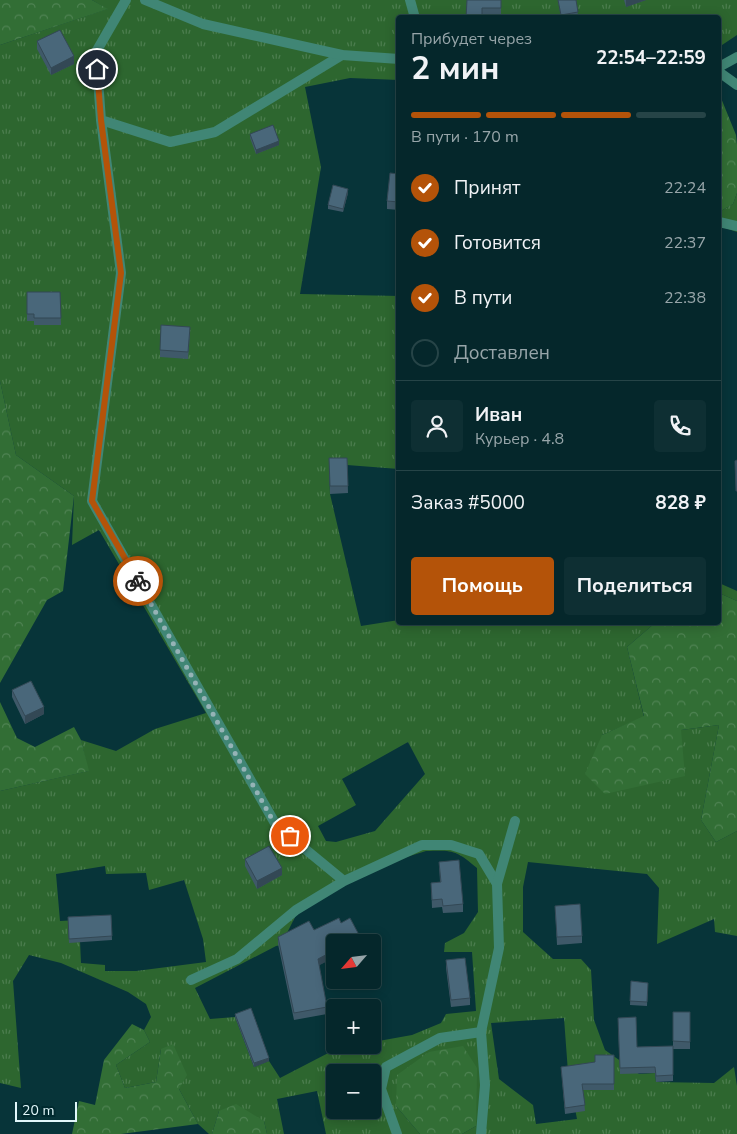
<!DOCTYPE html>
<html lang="ru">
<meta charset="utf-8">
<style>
body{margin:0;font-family:"Nunito Sans",sans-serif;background:#0e2f33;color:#f1f3f6;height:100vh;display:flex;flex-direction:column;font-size:19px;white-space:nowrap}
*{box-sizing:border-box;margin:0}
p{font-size:16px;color:#97a5a9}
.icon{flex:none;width:28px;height:28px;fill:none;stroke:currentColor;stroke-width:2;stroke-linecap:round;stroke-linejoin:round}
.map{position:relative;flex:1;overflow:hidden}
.sheet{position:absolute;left:396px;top:15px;width:325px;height:610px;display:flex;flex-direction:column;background:#05272b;border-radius:5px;box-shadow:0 2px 12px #0003,0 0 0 1px #264447}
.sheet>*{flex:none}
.needle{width:32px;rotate:242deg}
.fabs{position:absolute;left:326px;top:934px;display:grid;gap:10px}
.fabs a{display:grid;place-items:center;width:55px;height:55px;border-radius:5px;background:#05272b;box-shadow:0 2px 12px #0003,0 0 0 1px #264447;font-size:25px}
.scale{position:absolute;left:15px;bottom:12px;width:62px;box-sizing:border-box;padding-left:5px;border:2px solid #e1f7fa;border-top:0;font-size:14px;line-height:18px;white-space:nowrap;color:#e1f7fa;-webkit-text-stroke:4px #002a2f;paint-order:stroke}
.pin{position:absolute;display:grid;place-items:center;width:42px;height:42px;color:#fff;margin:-21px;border:2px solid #fff;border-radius:50%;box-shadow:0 1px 5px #0007}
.courier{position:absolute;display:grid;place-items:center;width:50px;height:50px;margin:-25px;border:4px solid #b45309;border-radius:50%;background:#fff;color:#222;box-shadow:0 1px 6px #0007}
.summary em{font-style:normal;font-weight:700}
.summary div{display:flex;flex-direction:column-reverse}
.summary{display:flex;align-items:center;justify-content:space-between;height:85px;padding:0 15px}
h1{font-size:32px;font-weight:700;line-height:38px}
.bar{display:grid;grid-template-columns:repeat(4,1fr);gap:8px 5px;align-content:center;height:60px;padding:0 15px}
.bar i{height:6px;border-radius:4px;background:#264447}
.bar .active{background:#b45309}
.bar p{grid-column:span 4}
.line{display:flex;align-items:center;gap:12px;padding:0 15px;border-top:1px solid #264447}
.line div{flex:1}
.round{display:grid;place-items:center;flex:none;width:52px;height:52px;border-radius:5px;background:#0e2f33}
ol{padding:0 15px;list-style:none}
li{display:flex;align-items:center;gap:15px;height:55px}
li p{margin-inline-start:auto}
li .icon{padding:5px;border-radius:50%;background:#b45309;color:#fff;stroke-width:4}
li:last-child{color:#97a5a9}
li i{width:28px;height:28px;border:2px solid #264447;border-radius:50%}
.action{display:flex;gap:10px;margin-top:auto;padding:10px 15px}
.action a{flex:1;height:58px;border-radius:5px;background:#b45309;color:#fff;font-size:20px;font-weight:700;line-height:58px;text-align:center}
.action a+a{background:#0e2f33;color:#f1f3f6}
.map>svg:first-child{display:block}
.grass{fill:url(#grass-tufts);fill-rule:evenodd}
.forest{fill:url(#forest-crowns)}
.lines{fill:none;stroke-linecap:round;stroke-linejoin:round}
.lane{stroke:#408675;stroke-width:10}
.street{stroke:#408675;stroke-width:10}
.wall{fill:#3f5969}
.shaded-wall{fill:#334855}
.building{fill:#49677a;stroke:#334855}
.done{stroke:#95b3b6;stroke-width:5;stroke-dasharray:0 9}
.route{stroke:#b45309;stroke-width:6}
</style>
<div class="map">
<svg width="737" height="1134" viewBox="0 0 737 1134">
<defs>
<pattern id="grass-tufts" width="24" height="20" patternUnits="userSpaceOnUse" patternTransform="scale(1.25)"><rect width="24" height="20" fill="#2d662f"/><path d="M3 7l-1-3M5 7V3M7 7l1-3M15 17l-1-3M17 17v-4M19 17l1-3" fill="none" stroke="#4b7d4e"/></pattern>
<pattern id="forest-crowns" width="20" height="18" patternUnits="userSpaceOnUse" patternTransform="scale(1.25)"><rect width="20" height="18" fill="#326e35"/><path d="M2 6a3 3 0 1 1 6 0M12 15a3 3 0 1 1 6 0" fill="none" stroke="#4f8353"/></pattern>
</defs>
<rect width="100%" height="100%" fill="#073439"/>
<path class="grass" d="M92 0H737V35L719 47V18H399V80L350 78 305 87 321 167 300 294 399 296V469L347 465 329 466 330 494 361 626 399 620V622L655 623 627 647 644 717 602 735 681 730 719 725 701 820 716 842 737 831V936L715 932 714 919 657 944 659 888 647 874 528 862 523 887V932L553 959H581L591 970 594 1020 605 1050 639 1074 655 1073 656 1082 714 1083 734 1067 737 1086V1134H462L476 1126 396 1106 420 1134H326L317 1091 277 1099 284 1134H267L264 1121 219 1111 212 1134H209L198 1124 179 1089 161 1049 156 1082 125 1088 116 1065 150 1042 144 1030 151 1017 146 1004 128 992 61 963 29 955 13 981 21 1088 0 1083V791L88 771 81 740 116 751 155 729 206 713 99 530 72 545 74 496 16 455 0 381V45L107 9ZM408 742 425 774 375 831 336 842 326 841 318 826 356 805 342 779ZM426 851C453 850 456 850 477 868L478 912 464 933 445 943 444 952H472L476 1011 446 1014 441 1023 412 1035 373 1042 372 1045H357L336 1049 280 1078 269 1061 254 1067 235 1017 210 1019 195 988 276 946 281 945 297 913 346 884 397 860ZM105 866 106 874 146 873 149 890 184 880 203 939 206 962 136 971H105V965L81 963 79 920 60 921 56 874ZM564 1018 568 1072 577 1119 536 1124 533 1105 499 1079 491 1023ZM335 1072H372V1110H335Z
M737 193V232L719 226V212L733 204Z
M719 583 737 591V601L719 593Z"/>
<path class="forest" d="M0 0H92L108 9 0 45Z
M719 97 721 98 736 135 737 145V193L733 204 719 212Z
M0 381 16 455 74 496 63 591 47 600 0 683Z
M719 593 737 601V831L716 842 701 820 719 725 681 730 685 776 605 794 585 774 602 735 644 716 627 647 655 623 719 622Z
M0 702 17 738 35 747 74 727 81 740 89 771 0 791Z
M132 1024 144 1030 150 1042 116 1065 125 1088 156 1082 161 1049 173 1044 187 1075 179 1089 198 1124 121 1134H72L79 1101 95 1105 104 1060Z
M463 1046 477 1068 476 1126 462 1134H420L396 1106 397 1075 429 1052Z
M236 1104 264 1121 267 1134H212L219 1111Z"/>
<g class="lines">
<path class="lane" d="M126 0 96 52 101 120 121 273 92 501 276 825 344 881
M101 120 170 142 215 132 342 55
M719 222 737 226
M191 980 237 959 296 910 344 881 422 845H451L479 854 497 884
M397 1134 381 1089 386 1067 440 1038 481 1032"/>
<path class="street" d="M145 0 203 24 342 55 399 59
M410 0 415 18
M719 67 737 57
M719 72 737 85
M481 1134 485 1085 481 1032 499 948 497 884 515 821"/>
</g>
<path class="wall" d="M467 0H501V16L482 15Z
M558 0H576L578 16 569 18H561Z
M624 0H646L626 7Z
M37 41 74 64 51 75 37 49Z
M250 134 279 145 256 154 250 138Z
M399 174V210L387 209V201Z
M348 193 343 212 328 209V205Z
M27 292H60L61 325H34V321H27Z
M190 334 188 359 160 357V350Z
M329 458H347L348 493 330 494Z
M12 690 44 714 25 724 12 697Z
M245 859 282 875 257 889 245 866Z
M439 862 463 904V912L443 913 442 907 432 908 431 883 440 882Z
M555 906 582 936V943L557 945Z
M111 915 112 940 69 943 68 917Z
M341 923 358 940 335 942V957L319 965 327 1007V1014L294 1020 278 944V937L314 930Z
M446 960 470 998V1005L451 1007 446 968Z
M631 981 648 983 647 1006 630 1005Z
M673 1012H690V1049H673Z
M235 1014 269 1061 254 1067 235 1017Z
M618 1024 637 1047 673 1046V1081L656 1082 655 1073 620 1074Z
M614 1055V1090H583L585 1111 565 1114 561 1067 595 1062Z"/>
<path class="shaded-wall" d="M626 0H646L626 7Z
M74 56V64L51 75V68Z
M279 141V145L256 154V150Z
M348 189V193L343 212V209Z
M44 707V714L25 724V716Z
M282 868V875L257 889V881Z
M358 933V940L353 942H348V938Z
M335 950V957L318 966V959Z
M269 1058V1061L254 1067V1063Z"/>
<path class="building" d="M467 0H501V8H482V18H466Z
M558 0H576L578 12 561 15Z
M60 30 74 56 51 68 37 41Z
M273 125 279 141 256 150 250 134Z
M390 173 399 174V202L387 201Z
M333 185 348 189 343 209 328 205Z
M27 292H60L61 318H34V314H27Z
M161 325 190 327 188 352 160 350Z
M329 458H347L348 486H330Z
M737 460V491H736L735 461Z
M31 681 44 707 25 716 12 690Z
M269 846 282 868 257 881 245 859Z
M459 860 463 904 443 906 442 899 432 900 431 883 441 882 439 862Z
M580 904 582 936 557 937 555 906Z
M111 915 112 936 69 939 68 917Z
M339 918 341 923 350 918 358 933 348 938 351 942H335V950L318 959 327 1007 294 1013 278 937 309 921 314 930Z
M465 958 470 998 451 1000 446 960Z
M631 981 648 983 647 1002 630 1001Z
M251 1008 269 1058 254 1063 235 1014Z
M673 1012H690V1042L673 1041Z
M636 1017 637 1047 673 1046V1075L656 1076 655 1067 620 1068 618 1018Z
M595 1055H614V1084H582L585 1105 565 1108 561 1067 595 1062Z"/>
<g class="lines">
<path class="done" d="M138 581 276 826 290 836"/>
<path class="route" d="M97 69 101 120 121 273 92 501 138 581"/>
</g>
</svg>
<div class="fabs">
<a><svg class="needle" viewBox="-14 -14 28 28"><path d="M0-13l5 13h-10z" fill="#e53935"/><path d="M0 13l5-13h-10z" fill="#97a5a9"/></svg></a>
<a>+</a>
<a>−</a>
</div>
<div class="scale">20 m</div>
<div class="pin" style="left:290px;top:836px;background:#ea580c"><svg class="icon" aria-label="bag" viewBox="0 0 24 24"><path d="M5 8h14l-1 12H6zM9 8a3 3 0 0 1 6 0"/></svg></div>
<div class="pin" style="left:97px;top:69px;background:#1f2937"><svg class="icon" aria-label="home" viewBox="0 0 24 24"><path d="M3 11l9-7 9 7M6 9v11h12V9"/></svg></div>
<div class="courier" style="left:138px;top:581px"><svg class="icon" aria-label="bike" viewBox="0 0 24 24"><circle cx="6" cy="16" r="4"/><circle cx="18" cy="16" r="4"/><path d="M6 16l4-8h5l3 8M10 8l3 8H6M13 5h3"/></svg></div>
<section class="sheet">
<div class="summary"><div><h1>2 мин</h1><p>Прибудет через</p></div><em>22:54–22:59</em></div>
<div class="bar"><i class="active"></i><i class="active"></i><i class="active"></i><i></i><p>В пути · 170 m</p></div>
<ol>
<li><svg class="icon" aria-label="check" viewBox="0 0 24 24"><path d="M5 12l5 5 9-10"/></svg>Принят<p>22:24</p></li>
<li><svg class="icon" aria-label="check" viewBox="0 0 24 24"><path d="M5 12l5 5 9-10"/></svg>Готовится<p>22:37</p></li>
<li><svg class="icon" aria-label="check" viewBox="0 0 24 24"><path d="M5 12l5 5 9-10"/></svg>В пути<p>22:38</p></li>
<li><i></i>Доставлен</li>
</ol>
<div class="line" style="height:90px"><a class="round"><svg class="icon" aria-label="person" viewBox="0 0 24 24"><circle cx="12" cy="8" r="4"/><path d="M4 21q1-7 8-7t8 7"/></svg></a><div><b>Иван</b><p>Курьер · 4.8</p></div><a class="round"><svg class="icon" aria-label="phone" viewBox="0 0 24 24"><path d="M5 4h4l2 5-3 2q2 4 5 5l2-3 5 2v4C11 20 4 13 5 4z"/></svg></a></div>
<div class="line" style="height:65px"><div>Заказ #5000</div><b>828 ₽</b></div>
<div class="action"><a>Помощь</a><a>Поделиться</a></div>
</section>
</div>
